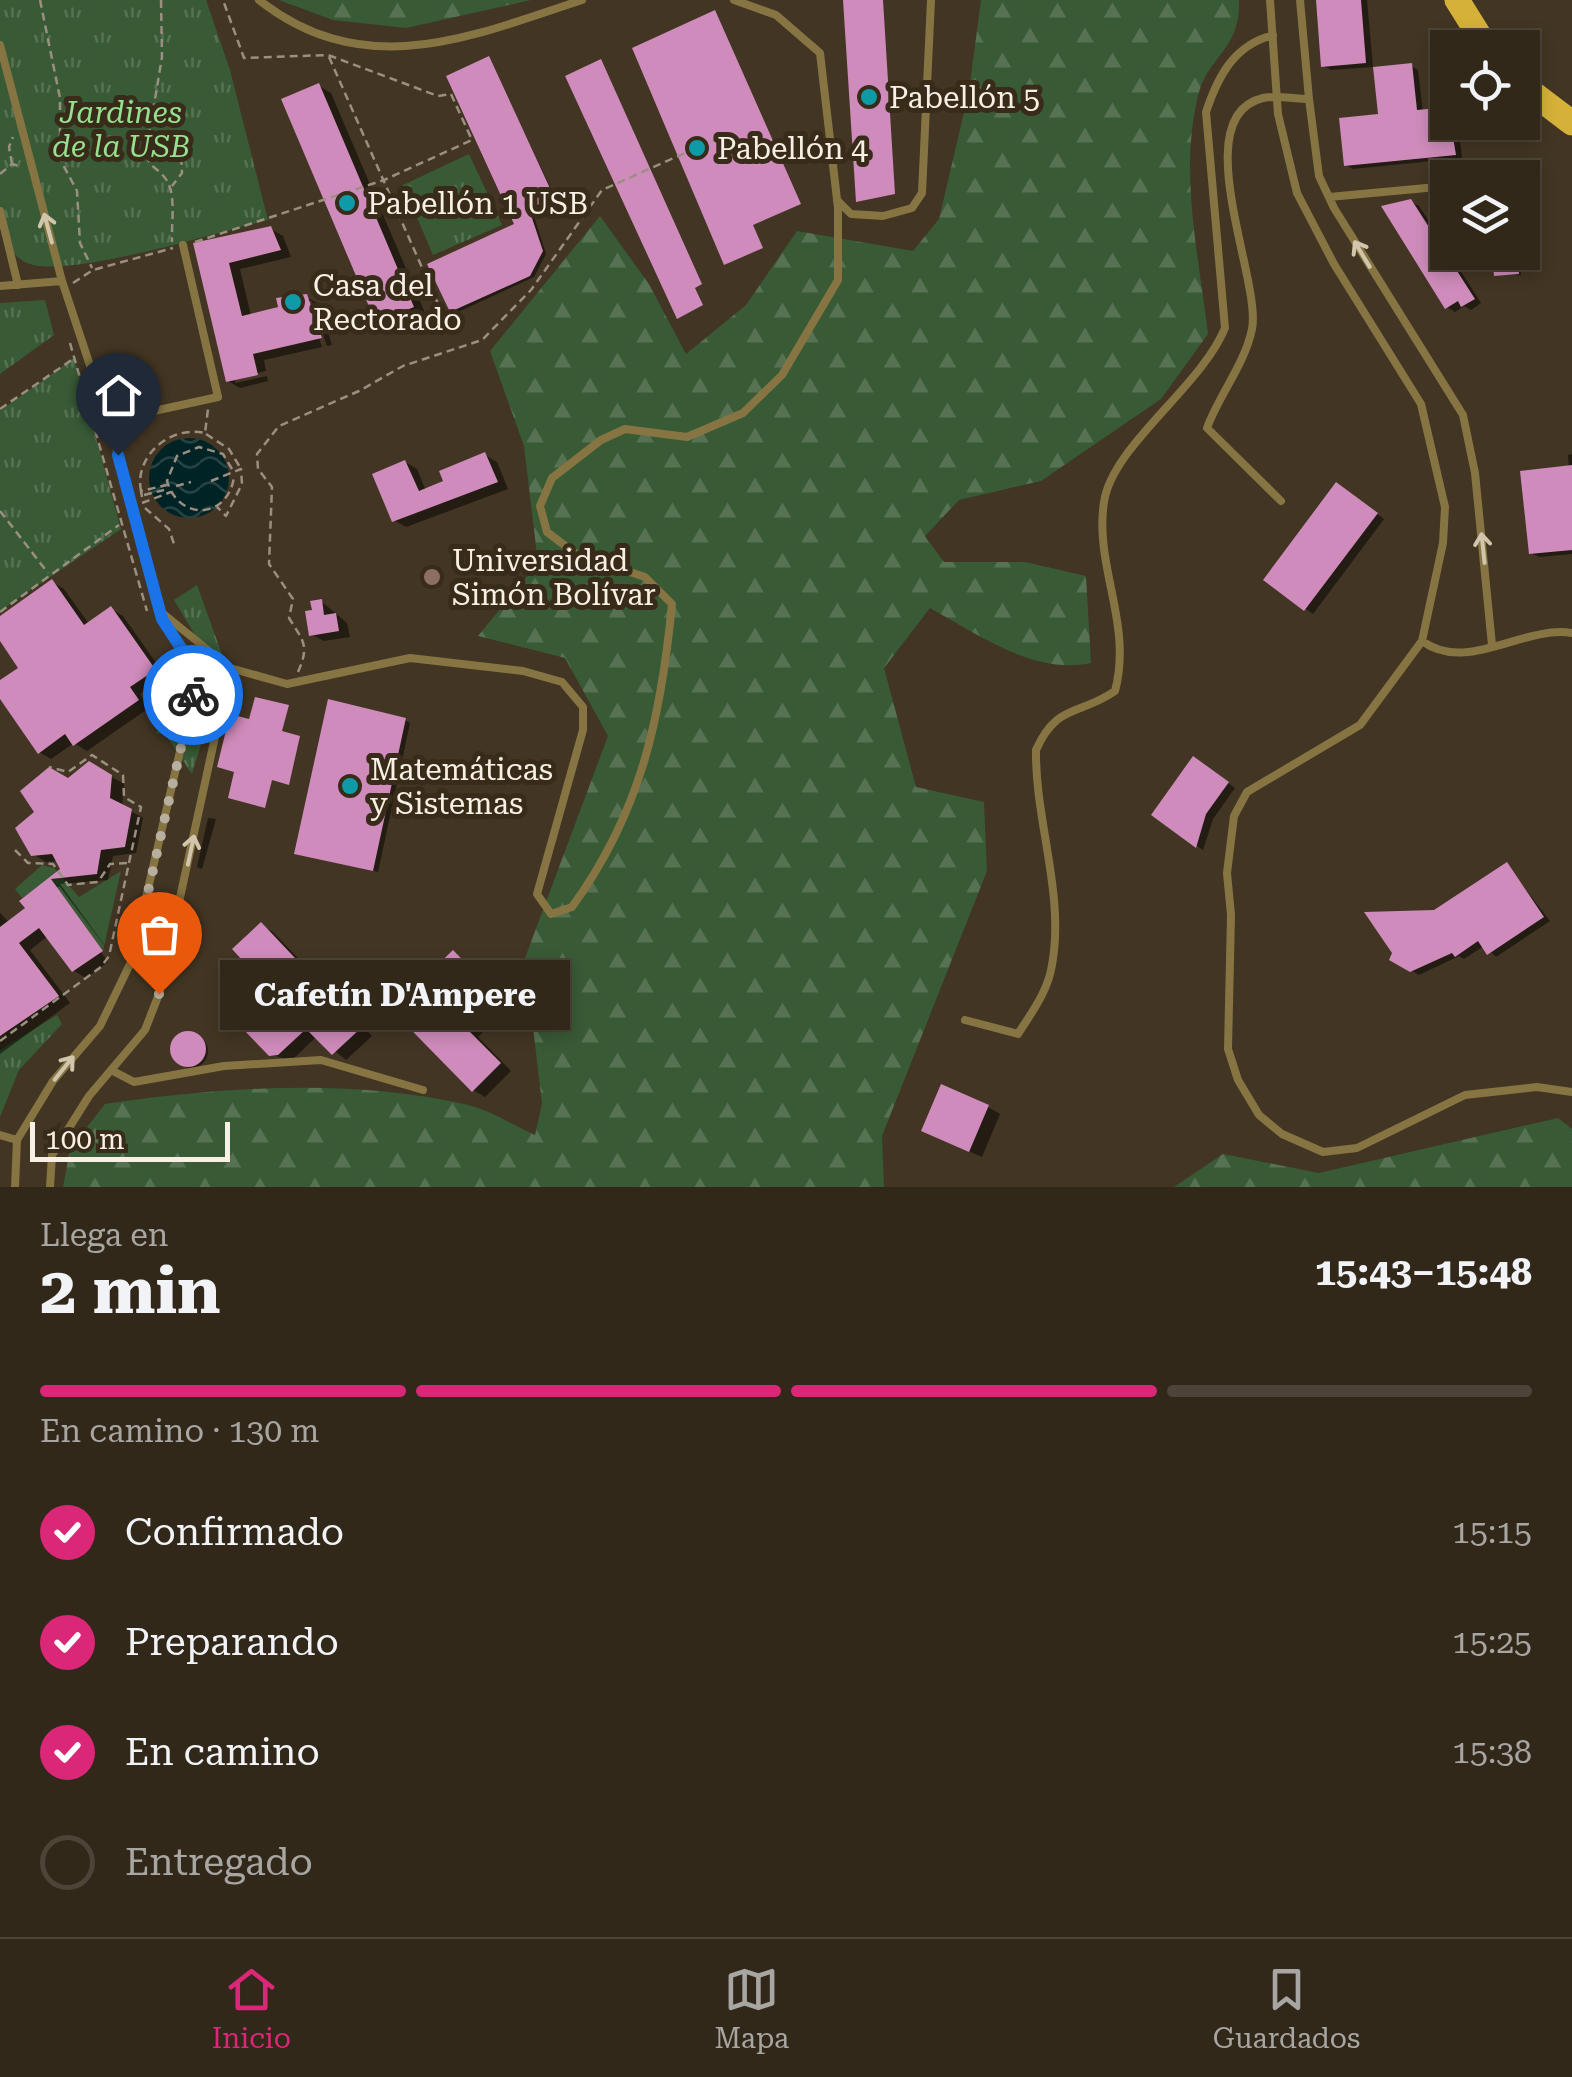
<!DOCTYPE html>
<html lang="es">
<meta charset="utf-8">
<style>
body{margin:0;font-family:"Roboto Serif",serif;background:#3a3023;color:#f1f3f6;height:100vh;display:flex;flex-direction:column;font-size:38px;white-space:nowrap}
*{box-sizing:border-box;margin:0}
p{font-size:32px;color:#a8a6a2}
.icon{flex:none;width:55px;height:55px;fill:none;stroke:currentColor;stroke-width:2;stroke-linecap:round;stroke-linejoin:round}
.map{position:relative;height:1187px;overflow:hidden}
.sheet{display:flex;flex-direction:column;background:#32281a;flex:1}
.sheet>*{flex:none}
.fabs{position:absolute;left:1430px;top:30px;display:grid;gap:20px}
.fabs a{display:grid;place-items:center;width:110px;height:110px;border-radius:0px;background:#32281a;box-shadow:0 5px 15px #0003,0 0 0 2px #4d4439;font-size:50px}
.scale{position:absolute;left:30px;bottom:25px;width:200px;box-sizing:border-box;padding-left:10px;border:5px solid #f9f0e5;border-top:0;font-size:28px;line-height:35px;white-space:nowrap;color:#f9f0e5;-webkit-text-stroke:8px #382b19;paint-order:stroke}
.pin{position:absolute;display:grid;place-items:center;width:85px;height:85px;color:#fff;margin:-102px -42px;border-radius:50% 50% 50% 0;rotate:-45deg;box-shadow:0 0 10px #0007}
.pin .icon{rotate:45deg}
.courier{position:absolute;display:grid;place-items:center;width:100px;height:100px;margin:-50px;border:8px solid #1a73e8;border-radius:50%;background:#fff;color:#222;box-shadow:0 2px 12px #0007}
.bubble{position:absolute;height:70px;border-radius:0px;background:#32281a;box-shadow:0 5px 15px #0003,0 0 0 2px #4d4439;font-size:32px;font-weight:700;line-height:70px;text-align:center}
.summary em{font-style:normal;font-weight:700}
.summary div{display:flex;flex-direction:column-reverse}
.summary{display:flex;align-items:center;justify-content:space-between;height:170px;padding:0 40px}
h1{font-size:65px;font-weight:700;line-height:75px}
.bar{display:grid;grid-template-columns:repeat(4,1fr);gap:15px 10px;align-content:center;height:120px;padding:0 40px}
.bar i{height:12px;border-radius:8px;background:#4d4439}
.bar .active{background:#db2777}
.bar p{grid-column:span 4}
ol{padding:0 40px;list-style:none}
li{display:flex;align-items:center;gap:30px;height:110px}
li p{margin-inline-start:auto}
li .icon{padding:10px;border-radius:50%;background:#db2777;color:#fff;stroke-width:4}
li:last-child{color:#a8a6a2}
li i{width:55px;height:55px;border:5px solid #4d4439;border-radius:50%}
.menu{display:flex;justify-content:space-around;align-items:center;height:140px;border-top:2px solid #4d4439;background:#32281a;font-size:28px;color:#a8a6a2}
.menu a{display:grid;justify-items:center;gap:5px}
.menu .active{color:#db2777}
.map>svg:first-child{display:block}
.green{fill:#385a35}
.forest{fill:url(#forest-firs)}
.park{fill:url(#park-tufts)}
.water{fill:url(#water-waves)}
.shadow{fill:#0007}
.building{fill:#cf8bbb}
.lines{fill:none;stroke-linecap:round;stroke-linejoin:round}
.path{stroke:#9a8f80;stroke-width:2.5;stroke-dasharray:8 5;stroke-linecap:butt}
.lane{stroke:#867542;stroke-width:8}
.primary{stroke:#d5b139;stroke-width:25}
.oneway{stroke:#d1c5ac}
.done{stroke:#b9afa1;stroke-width:10;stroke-dasharray:0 18}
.route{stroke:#1a73e8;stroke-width:12}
.culture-dot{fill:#0f9aa8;stroke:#382b19;stroke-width:4}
.education-dot{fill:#8d6e63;stroke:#382b19;stroke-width:4}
.labels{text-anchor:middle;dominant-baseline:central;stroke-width:10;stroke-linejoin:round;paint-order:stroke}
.poi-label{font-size:30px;fill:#f9f0e5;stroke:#382b19;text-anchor:start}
.park-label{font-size:30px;font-style:italic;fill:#96e08f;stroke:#382b19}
</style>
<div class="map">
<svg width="1572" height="1187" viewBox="0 0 1572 1187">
<defs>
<pattern id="forest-firs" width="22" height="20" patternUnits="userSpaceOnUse" patternTransform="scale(2.5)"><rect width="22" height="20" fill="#385a35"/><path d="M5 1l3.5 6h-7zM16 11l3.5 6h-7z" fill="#567252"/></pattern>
<pattern id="park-tufts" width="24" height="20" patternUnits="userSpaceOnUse" patternTransform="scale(2.5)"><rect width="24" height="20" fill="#385a35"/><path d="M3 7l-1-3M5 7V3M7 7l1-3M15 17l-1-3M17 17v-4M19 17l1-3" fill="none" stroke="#567252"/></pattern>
<pattern id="water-waves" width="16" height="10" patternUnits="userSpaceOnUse" patternTransform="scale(2.5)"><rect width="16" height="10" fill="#002325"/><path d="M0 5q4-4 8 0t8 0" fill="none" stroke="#264344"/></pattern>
</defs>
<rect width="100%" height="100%" fill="#423523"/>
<path class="green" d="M42 865 54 868 79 897 121 871 103 951 50 878 22 898 15 889Z"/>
<path class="forest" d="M279 0H531L406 28 333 20Z
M981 0H1239C1241 50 1207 56 1198 96 1179 174 1199 256 1208 334L1161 399 1041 481 959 500 925 536 944 562H1025L1086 576 1091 663C1034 675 979 635 930 608L884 668 916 787 984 802 987 871 882 1136 884 1187H63L70 1149 105 1104C224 1087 347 1078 464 1104 488 1109 513 1125 535 1135L542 1104 525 958 608 736 565 658 478 636 538 563 524 446 490 351 600 216 649 284 686 354 746 305 797 231 913 251 939 219 969 91Z
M1558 1118 1572 1129V1187H1174L1223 1154 1319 1173Z"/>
<path class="park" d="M0 0H206L230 70 268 220C221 231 66 280 27 263 9 255 4 236 0 219Z
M469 154 502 225 433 255 403 185Z
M45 300 54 335 0 374V303Z
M74 358 121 529 0 611V411Z
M197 585 224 660 214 667 174 600Z
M216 695 192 774 165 734 155 733Z
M57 1015 62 1024 19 1070 0 1117V1050Z"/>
<path class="water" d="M149 478a40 40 0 1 1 80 0a40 40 0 1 1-80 0Z"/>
<path class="shadow" d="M1318 0H1367L1373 67 1331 70 1324 66Z
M489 59 556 199 532 210 546 254 534 277 456 313 452 311 517 225Z
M1411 66 1418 70 1423 112 1458 122 1462 158 1353 169 1346 165Z
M319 86 331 93 425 313 390 328 378 321Z
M1448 201V219L1434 218 1432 203Z
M1411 202 1419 206 1481 303 1471 310 1464 306 1455 312 1447 307Z
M271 229 283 236 291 257 240 269 251 316 306 297 319 304 332 345 327 346 312 301H307L322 347 264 360 266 371 235 378V383L267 376 268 381 240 388 228 381 196 245Z
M1494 252H1519L1521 275H1496Z
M1572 454V554L1539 557 1531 553 1569 468 1568 455Z
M485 455 497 462 508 489 406 527 394 520 405 462 417 469 426 491Z
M1344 489 1384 519 1313 614 1266 579Z
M52 582 64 589 89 624 111 609 123 616 164 674 140 694 149 708 87 751 74 743 51 759 39 752 0 695V683L22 668 0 637V619Z
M321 601 347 623 350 637 324 641 311 634Z
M405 720 410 723 378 872 297 853Z
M89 764 124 784 122 806 143 818 136 853 113 856 108 880 60 884 114 958 60 887H53L108 962 86 978 74 971 48 936 30 950 70 1003 0 1054V913L10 923 28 909 22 901 63 870 58 861 46 862 33 854 69 781Z
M1202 764 1235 788 1213 819 1203 850 1154 815Z
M208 818 216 819 202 869 197 867Z
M1507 865 1550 921 1496 957 1484 946 1464 959 1459 956 1419 975 1392 959 1434 913Z
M261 925 273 932 372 1036 346 1060 317 1036 291 1061 270 1054 257 973Z
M453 953 510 1005 478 1037 511 1071 485 1097 473 1090 406 968 424 981Z
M174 1051a17 17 0 1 1 34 0a17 17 0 1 1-34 0Z
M988 1107 1000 1114 982 1157 936 1137Z"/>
<path class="building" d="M843 0H883L895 194 856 202Z
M1316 0H1361L1366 63 1321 67Z
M715 10 801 204 753 225 763 248 724 265 632 48Z
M489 56 554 197 529 209 543 251 530 276 450 312 427 264 514 224 446 76Z
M601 59 702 284 695 288 703 305 677 319 565 76Z
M1412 63 1417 110 1448 107 1456 155 1344 166 1339 118 1378 114 1373 67Z
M319 83 414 307 376 323 281 99Z
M1411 199 1475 299 1461 307 1458 301 1445 309 1381 206Z
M271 226 281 250 229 263 242 316 278 307 276 298 307 294 322 338 253 354 258 375 226 382 193 243Z
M1492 252H1517L1519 274 1494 276Z
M485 452 498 482 392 522 372 474 405 460 419 491 443 481 439 471Z
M1572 465V550L1529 554 1520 471Z
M1336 482 1378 513 1304 611 1263 580Z
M52 579 84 625 111 606 153 666 151 673 130 687 139 700 73 746 65 734 38 754 0 699V680L18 668 0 641V616Z
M322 599 324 615 336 613 339 631 309 636 305 611 312 610 310 601Z
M255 697 289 705 282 731 300 736 289 785 272 780 265 808 228 798 234 772 217 767 230 714 249 719Z
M328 699 406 718 373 871 294 854Z
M1193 756 1229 782 1206 814 1196 848 1151 815Z
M89 761 112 775 110 798 132 809 125 847 101 850 97 874 51 879 103 951 72 972 39 928 19 943 59 996 0 1036V927L25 908 19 901 60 869 52 854 31 856 15 828 34 812 20 791 49 767 68 778Z
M1507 862 1544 917 1487 955 1478 941 1455 957 1452 953 1410 972 1389 960 1392 953 1364 912 1434 910Z
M261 922 361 1028 332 1055 306 1029 278 1055 269 1056 220 1005 254 973 232 949Z
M453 950 499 997 467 1029 501 1063 472 1092 376 994 406 965 421 981Z
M170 1049a18 18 0 1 1 36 0a18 18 0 1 1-36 0Z
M941 1084 989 1105 969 1152 921 1131Z"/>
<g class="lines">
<path class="path" d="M40 0 60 98V159L77 191 80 243 92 268
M161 0 162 57 146 153C149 168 157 167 165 178 177 192 171 224 172 242
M329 57 443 315
M149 138 171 145 181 155 182 173 172 186
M12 164 9 147 13 137
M0 174 12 164 22 167
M195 242 384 180 472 140 451 94 438 96 328 55 244 58 223 0
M73 283 93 270 173 248
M70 343 147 611
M0 409 73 359
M206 434 229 449 241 469
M232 469 223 454 199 447 177 456 167 481C179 522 228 519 234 477
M211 481 241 469 242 484 226 516 217 507
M176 486 191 482
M141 491C134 456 170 425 205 433L208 409
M144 495 164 490
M142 497 141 491 167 485
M142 503 171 492
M145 508 169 529 174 544
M0 511 48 573
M0 612 119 525
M298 672C310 645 303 641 289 618L293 599 269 564 272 487 258 469 257 454 279 426 359 391 403 366 482 340 531 290 602 190 721 137
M15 850 28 863 53 864 68 885 98 882 110 864 128 863
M0 1041 101 967 109 956 141 807 124 797 123 775 92 755 68 772 49 767"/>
<path class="lane" d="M259 0C365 83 470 37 582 0
M1270 0 1278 114 1297 193 1334 264 1421 404 1445 507 1443 543 1422 641 1360 725 1247 792 1234 816 1227 873 1231 915 1228 1049 1238 1080 1259 1115 1282 1134 1323 1152 1357 1148 1465 1095 1537 1087 1572 1092
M1300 0 1309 99
M0 45 62 281 111 429 161 612 230 668 159 994 145 1030 89 1096 52 1155 50 1187
M1329 197 1448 186
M837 200 851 214 883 216 912 208 922 193 931 0
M0 211 18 285
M0 286 62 281
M108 421 218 397 183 245
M1281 501 1207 428C1219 395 1245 364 1252 329 1262 281 1185 116 1263 98 1277 95 1295 99 1309 99L1319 176 1334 208 1463 415 1475 473 1492 645
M1422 641C1467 674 1523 625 1572 633
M230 668 287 684 410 658 523 671 562 682 583 707V730L537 894 551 914 572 907C641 812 661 718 672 604L645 577 576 554 547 532 540 506 552 478 601 440 625 429 687 437 743 413 782 375 838 280V208L820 53 776 15 734 0
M158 671 184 653
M131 962 163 979
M965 1020 1018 1034C1032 1012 1048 991 1052 965 1065 894 1035 821 1036 750 1057 703 1079 716 1115 691 1133 624 1094 566 1104 502 1112 446 1201 387 1225 328L1206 112C1218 76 1234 45 1273 35
M111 1070 134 1082 224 1066 321 1060 423 1090
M0 1135 17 1140
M15 1187 17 1140 53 1081 100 1026 131 962 198 674 161 615"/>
<path class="primary" d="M1457 0 1487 48
M1522 85 1572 123"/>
</g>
<defs><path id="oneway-shaft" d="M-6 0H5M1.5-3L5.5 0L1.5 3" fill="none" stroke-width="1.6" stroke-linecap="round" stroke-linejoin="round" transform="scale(2.5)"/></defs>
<g class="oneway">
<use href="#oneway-shaft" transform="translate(48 228) rotate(-105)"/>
<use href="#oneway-shaft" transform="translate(1362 254) rotate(-121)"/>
<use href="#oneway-shaft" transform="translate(1483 548) rotate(-96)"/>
<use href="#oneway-shaft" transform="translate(191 850) rotate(-78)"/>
<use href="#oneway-shaft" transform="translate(64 1068) rotate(-51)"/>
</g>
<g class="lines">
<path class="done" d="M159 994 163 979 132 962 193 695"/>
<path class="route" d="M118 455 162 619 198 674 193 695"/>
</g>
<g class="culture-dot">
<circle cx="869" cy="97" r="10"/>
<circle cx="697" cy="148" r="10"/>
<circle cx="347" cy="203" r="10"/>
<circle cx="293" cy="302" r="10"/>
<circle cx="350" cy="786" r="10"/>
</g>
<circle class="education-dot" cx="432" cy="577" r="10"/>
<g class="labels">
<g class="poi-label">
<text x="889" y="97">Pabellón 5</text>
<text x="717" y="148">Pabellón 4</text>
<text x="367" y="203">Pabellón 1 USB</text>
<text x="313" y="285">Casa del<tspan x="313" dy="34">Rectorado</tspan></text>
<text x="452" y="560">Universidad<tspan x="452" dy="34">Simón Bolívar</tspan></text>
<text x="370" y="769">Matemáticas<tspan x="370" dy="34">y Sistemas</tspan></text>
</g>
<g class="park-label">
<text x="121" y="112">Jardines<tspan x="121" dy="34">de la USB</tspan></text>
</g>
</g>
</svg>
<div class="fabs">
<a><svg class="icon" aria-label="locate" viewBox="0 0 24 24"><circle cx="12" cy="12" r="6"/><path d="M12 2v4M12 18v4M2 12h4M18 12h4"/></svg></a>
<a><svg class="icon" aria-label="layers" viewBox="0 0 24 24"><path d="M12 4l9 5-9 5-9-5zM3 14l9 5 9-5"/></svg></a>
</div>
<div class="scale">100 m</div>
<div class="pin" style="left:159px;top:994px;background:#ea580c"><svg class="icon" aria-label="bag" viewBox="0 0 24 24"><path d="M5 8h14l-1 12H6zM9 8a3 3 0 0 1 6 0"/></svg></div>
<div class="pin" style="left:118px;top:455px;background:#1f2937"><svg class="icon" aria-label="home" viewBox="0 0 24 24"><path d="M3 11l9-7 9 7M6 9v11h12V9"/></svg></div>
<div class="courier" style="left:193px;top:695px"><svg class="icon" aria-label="bike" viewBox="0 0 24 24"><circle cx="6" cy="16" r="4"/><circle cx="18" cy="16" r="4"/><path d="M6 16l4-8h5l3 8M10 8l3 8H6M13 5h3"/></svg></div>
<div class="bubble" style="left:220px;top:960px;width:350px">Cafetín D'Ampere</div>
</div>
<section class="sheet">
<div class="summary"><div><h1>2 min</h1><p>Llega en</p></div><em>15:43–15:48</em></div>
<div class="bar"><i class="active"></i><i class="active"></i><i class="active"></i><i></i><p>En camino · 130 m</p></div>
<ol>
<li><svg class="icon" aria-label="check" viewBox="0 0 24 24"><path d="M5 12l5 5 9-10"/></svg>Confirmado<p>15:15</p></li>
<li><svg class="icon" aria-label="check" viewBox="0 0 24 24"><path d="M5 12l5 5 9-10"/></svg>Preparando<p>15:25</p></li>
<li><svg class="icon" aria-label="check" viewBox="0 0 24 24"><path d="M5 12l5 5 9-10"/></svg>En camino<p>15:38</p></li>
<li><i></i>Entregado</li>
</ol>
</section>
<nav class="menu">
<a class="active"><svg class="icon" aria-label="home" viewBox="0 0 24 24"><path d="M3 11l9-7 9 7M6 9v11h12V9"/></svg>Inicio</a>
<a><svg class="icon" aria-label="map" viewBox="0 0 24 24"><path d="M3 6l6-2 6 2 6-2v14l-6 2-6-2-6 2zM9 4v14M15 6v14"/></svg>Mapa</a>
<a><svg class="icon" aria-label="saved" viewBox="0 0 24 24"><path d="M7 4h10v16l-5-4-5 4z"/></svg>Guardados</a>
</nav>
